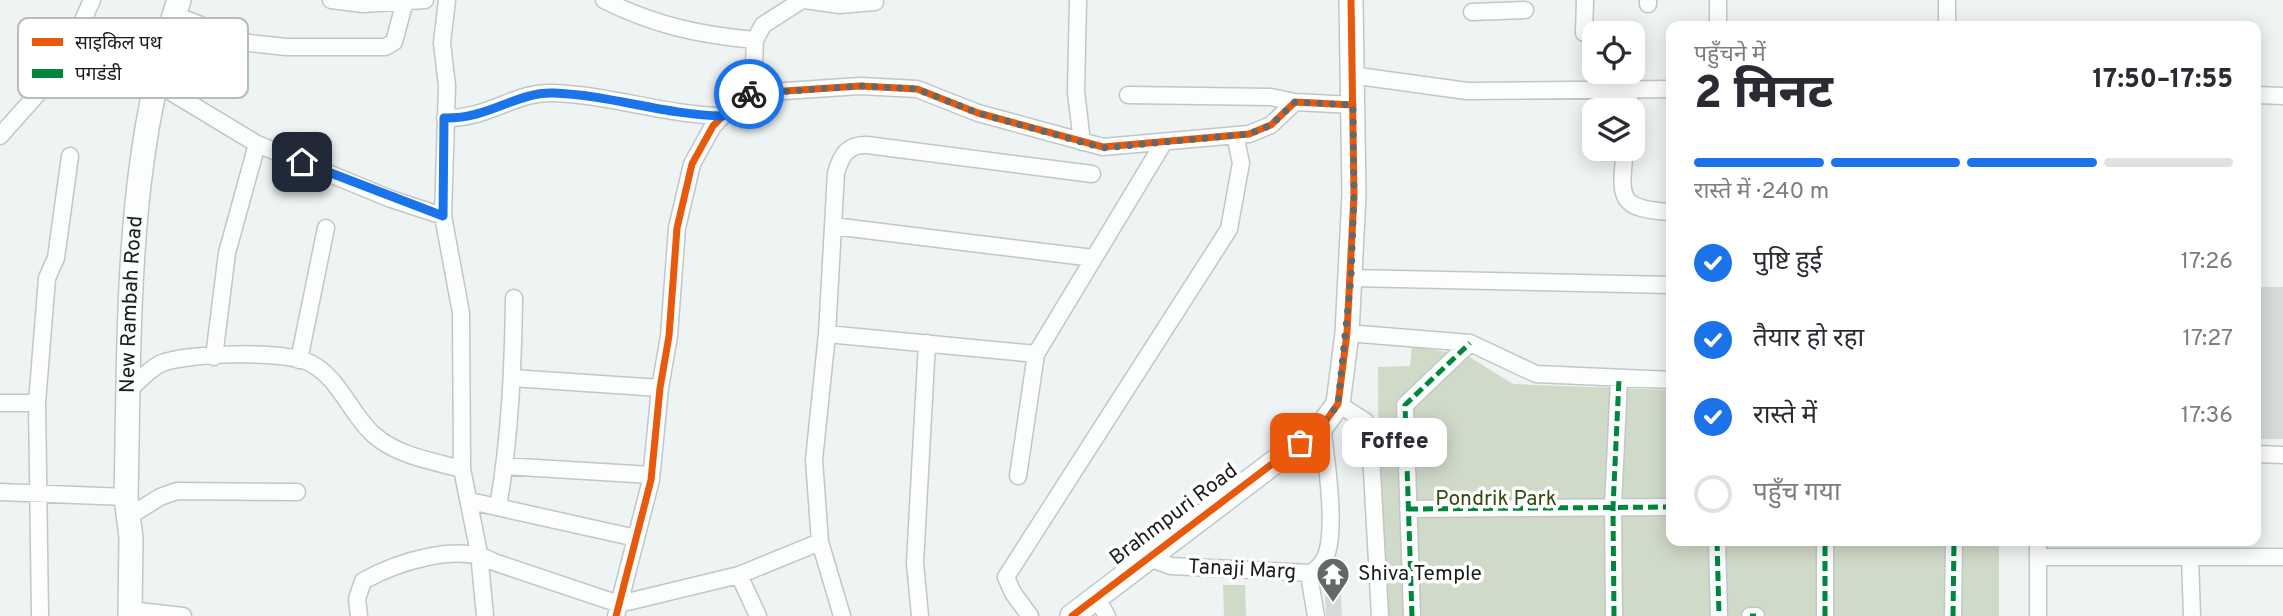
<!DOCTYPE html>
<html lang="hi">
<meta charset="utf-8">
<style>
body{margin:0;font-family:Overpass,"Noto Sans Devanagari",sans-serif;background:#f2f2f3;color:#2b2b33;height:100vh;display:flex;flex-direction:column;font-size:26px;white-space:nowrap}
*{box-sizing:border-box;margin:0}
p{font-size:23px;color:#7c7c81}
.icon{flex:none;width:38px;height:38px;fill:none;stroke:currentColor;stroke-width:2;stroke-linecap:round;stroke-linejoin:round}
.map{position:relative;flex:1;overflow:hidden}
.drawer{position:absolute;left:1666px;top:21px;width:595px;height:525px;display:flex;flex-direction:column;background:#fff;border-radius:14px;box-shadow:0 4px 18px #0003}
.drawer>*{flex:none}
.tools{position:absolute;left:1582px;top:21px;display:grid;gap:14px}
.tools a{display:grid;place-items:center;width:63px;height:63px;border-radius:14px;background:#fff;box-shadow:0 4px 18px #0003;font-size:35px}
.pin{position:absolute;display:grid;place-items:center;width:60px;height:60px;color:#fff;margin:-30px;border-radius:14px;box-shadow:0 4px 10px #0006}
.courier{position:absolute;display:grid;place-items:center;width:70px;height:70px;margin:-35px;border:5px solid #1a73e8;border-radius:50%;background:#fff;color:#222;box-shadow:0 2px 9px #0007}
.bubble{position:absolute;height:49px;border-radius:14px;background:#fff;box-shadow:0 4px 18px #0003;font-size:23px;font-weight:800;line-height:49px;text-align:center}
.head em{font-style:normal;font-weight:800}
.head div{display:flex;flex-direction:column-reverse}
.head{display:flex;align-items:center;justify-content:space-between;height:119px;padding:0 28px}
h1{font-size:46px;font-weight:800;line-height:52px}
.bar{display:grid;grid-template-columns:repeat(4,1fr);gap:10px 7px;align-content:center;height:84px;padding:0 28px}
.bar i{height:9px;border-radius:5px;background:#e1e1e2}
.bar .active{background:#1a73e8}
.bar p{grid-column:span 4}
ol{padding:0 28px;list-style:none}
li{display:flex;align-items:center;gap:21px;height:77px}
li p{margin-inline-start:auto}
li .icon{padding:7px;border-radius:50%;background:#1a73e8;color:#fff;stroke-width:4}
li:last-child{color:#7c7c81}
li i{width:38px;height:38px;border:4px solid #e1e1e2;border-radius:50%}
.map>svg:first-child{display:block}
.green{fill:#d0dac9}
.building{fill:#d7dada}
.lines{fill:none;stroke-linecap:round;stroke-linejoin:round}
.street-casing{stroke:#c3c6c6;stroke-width:19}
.secondary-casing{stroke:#c3c6c6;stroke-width:26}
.street{stroke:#fcfdfd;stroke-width:16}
.secondary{stroke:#fcfdfd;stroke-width:23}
.quiet{stroke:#00873e;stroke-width:5;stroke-dasharray:10 5;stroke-linecap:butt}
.cycleway-casing{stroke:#fff;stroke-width:11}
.cycleway{stroke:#e8590c;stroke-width:7}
.done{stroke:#646868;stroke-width:7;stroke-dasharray:0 12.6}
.route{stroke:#1a73e8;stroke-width:9}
.labels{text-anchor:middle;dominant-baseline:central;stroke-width:7;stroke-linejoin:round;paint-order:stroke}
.street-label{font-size:21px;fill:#1a1d1d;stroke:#fff}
.park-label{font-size:21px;fill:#33480c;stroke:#fff}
.poi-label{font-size:21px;fill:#1a1d1d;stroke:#fff;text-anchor:start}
.key{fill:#fff;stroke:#babbbb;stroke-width:2}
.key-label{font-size:19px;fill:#1a1d1d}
</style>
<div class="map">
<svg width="2283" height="616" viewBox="0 0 2283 616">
<rect width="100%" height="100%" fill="#eef3f3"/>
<path class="green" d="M1412 346 1468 356 1513 384 1671 390V541H1999V616H1380L1378 367 1410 366Z
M1223 585H1245L1246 616H1224Z"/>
<path class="building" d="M2256 287H2283V439H2256Z
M1325 593H1341L1342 616H1326Z"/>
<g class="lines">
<defs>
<path id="street" d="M331 0 363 4 425 0
M604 0C654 25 699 35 755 40L763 25 802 0
M805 0 840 5 875 2
M1078 0 1076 92 1082 142
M1947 0V26
M1648 4V0
M1472 12 1525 10
M174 15 249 43 286 47H385L394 42 405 1
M1718 26V0
M1584 33 1585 0
M1351 75 1467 91 1671 89
M156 83 257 144 391 199 443 216 461 313 462 469 479 553 485 616
M753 93 755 40
M1128 95 1271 97 1295 102
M2256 95 2283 96
M1628 110 1630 89
M445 118C489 119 516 91 553 93 611 95 665 115 723 116
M0 136 49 81 68 54 92 0
M1625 149C1620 198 1617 209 1671 212
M443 216 447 86 442 43 447 0
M833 226 1093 258
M1351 278 1671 285
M1347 333 1470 343 1536 374 1671 380
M827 334 1036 354
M214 357 227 253 257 144
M299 360 326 228
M512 378 660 388
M129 390C139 381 150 368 162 363 187 353 286 350 310 363 340 378 350 414 374 435 398 456 432 461 462 469
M0 403H37
M1338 404 1365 421 1370 435 1380 616
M2256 454 2283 455
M505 466 651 475
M1018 476 1036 354 1164 142
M0 492 126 497
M470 501 636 538
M498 507C510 438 513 368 514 298
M1408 509 1671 507
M128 517 160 497 177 491 297 492
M1717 541 1719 616
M2038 541V616
M820 542 842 616
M1146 557 1171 566 1311 573C1319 568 1324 562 1327 553 1336 523 1326 458 1322 426
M2038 557H2283
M2190 557 2192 616
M739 575 758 616
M1310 581 1316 616
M1096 597 1107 616
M130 610 183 616
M40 616 37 403 47 278 56 258 70 156
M359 616 357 599 363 581C397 562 459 542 494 562L619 604 739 575 820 542 814 460 827 334 836 173C841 156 847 144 867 145L1092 174
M616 616 651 480 660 388 669 336 677 228 692 164 713 126 742 96 753 93 860 86 917 89 978 113 1103 147 1249 134 1271 125 1295 102 1353 105
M920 616 915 563 927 343
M1030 616 1013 593 1006 577 1229 229 1241 163 1235 135
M1412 616 1405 405 1470 343
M1614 616 1613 507 1619 379
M1750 616H1756
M1825 616V541
M1953 616 1954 541"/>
<g id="secondary">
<path id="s1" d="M130 616 131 538 126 497C130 329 124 161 179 0"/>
<path d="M1072 616 1322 426 1338 404 1347 333 1354 195 1351 0"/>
</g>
</defs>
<use href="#street" class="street-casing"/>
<use href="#secondary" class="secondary-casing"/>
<use href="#street" class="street"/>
<use href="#secondary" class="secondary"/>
<path class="quiet" d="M1408 509 1671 507
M1717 541 1719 616
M1412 616 1405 405 1470 343
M1614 616 1613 507 1619 379
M1750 616H1756
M1825 616V541
M1953 616 1954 541"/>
<defs>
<path id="cycleway" d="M616 616 651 480 660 388 669 336 677 228 692 164 713 126 742 96 753 93 860 86 917 89 978 113 1103 147 1249 134 1271 125 1295 102 1353 105
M1072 616 1322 426 1338 404 1347 333 1354 195 1351 0"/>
</defs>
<use href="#cycleway" class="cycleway-casing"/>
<use href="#cycleway" class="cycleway"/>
</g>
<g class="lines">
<path class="done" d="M749 94 860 86 917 89 978 113 1103 148 1249 134 1271 125 1295 102 1353 105 1354 195 1351 278 1338 404 1322 426 1300 443"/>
<path class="route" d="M302 162 443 216 444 118C489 119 516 92 553 93 611 95 665 115 723 116L742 96 749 94"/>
</g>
<defs>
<symbol id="temple-pin" viewBox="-11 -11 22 30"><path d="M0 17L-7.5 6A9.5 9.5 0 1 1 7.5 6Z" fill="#646868" stroke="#fff"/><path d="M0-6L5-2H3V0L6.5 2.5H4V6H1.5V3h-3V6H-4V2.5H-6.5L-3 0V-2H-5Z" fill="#fff"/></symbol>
</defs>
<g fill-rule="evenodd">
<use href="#temple-pin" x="1314" y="555" width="38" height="52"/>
</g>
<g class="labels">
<g class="street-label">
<text stroke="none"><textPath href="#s1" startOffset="312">New Rambah Road</textPath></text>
<text transform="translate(1174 515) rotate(-37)">Brahmpuri Road</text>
<text transform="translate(1242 570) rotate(3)">Tanaji Marg</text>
</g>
<g class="park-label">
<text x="1496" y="499">Pondrik Park</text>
</g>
<g class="poi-label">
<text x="1358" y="574">Shiva Temple</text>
</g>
</g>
<rect x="18" y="18" width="230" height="80" rx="10" class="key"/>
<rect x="32" y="38" width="31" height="8" fill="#e8590c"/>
<rect x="32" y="69" width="31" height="9" fill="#00873e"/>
<g class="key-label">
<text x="75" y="49">साइकिल पथ</text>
<text x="75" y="80">पगडंडी</text>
</g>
</svg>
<div class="tools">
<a><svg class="icon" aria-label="locate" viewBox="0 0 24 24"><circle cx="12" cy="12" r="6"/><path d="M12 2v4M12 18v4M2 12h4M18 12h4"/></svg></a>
<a><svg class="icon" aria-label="layers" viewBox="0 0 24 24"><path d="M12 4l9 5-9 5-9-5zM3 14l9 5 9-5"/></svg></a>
</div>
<div class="pin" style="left:1300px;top:443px;background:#ea580c"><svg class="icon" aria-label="bag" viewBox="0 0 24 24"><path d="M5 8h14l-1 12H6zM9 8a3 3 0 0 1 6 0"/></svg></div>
<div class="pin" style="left:302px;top:162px;background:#1f2937"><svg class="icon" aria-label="home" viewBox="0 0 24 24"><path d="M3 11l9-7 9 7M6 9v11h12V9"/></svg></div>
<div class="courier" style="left:749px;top:94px"><svg class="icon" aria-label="bike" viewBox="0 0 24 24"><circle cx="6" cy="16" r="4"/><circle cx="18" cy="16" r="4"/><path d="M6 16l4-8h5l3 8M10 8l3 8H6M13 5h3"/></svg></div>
<div class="bubble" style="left:1342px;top:418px;width:105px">Foffee</div>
<section class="drawer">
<div class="head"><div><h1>2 मिनट</h1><p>पहुँचने में</p></div><em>17:50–17:55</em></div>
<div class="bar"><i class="active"></i><i class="active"></i><i class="active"></i><i></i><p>रास्ते में · 240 m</p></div>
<ol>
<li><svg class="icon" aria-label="check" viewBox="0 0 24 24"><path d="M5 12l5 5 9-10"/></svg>पुष्टि हुई<p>17:26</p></li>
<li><svg class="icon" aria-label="check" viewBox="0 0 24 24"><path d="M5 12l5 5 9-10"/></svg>तैयार हो रहा<p>17:27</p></li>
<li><svg class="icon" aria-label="check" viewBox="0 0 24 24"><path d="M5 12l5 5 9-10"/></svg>रास्ते में<p>17:36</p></li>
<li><i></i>पहुँच गया</li>
</ol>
</section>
</div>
